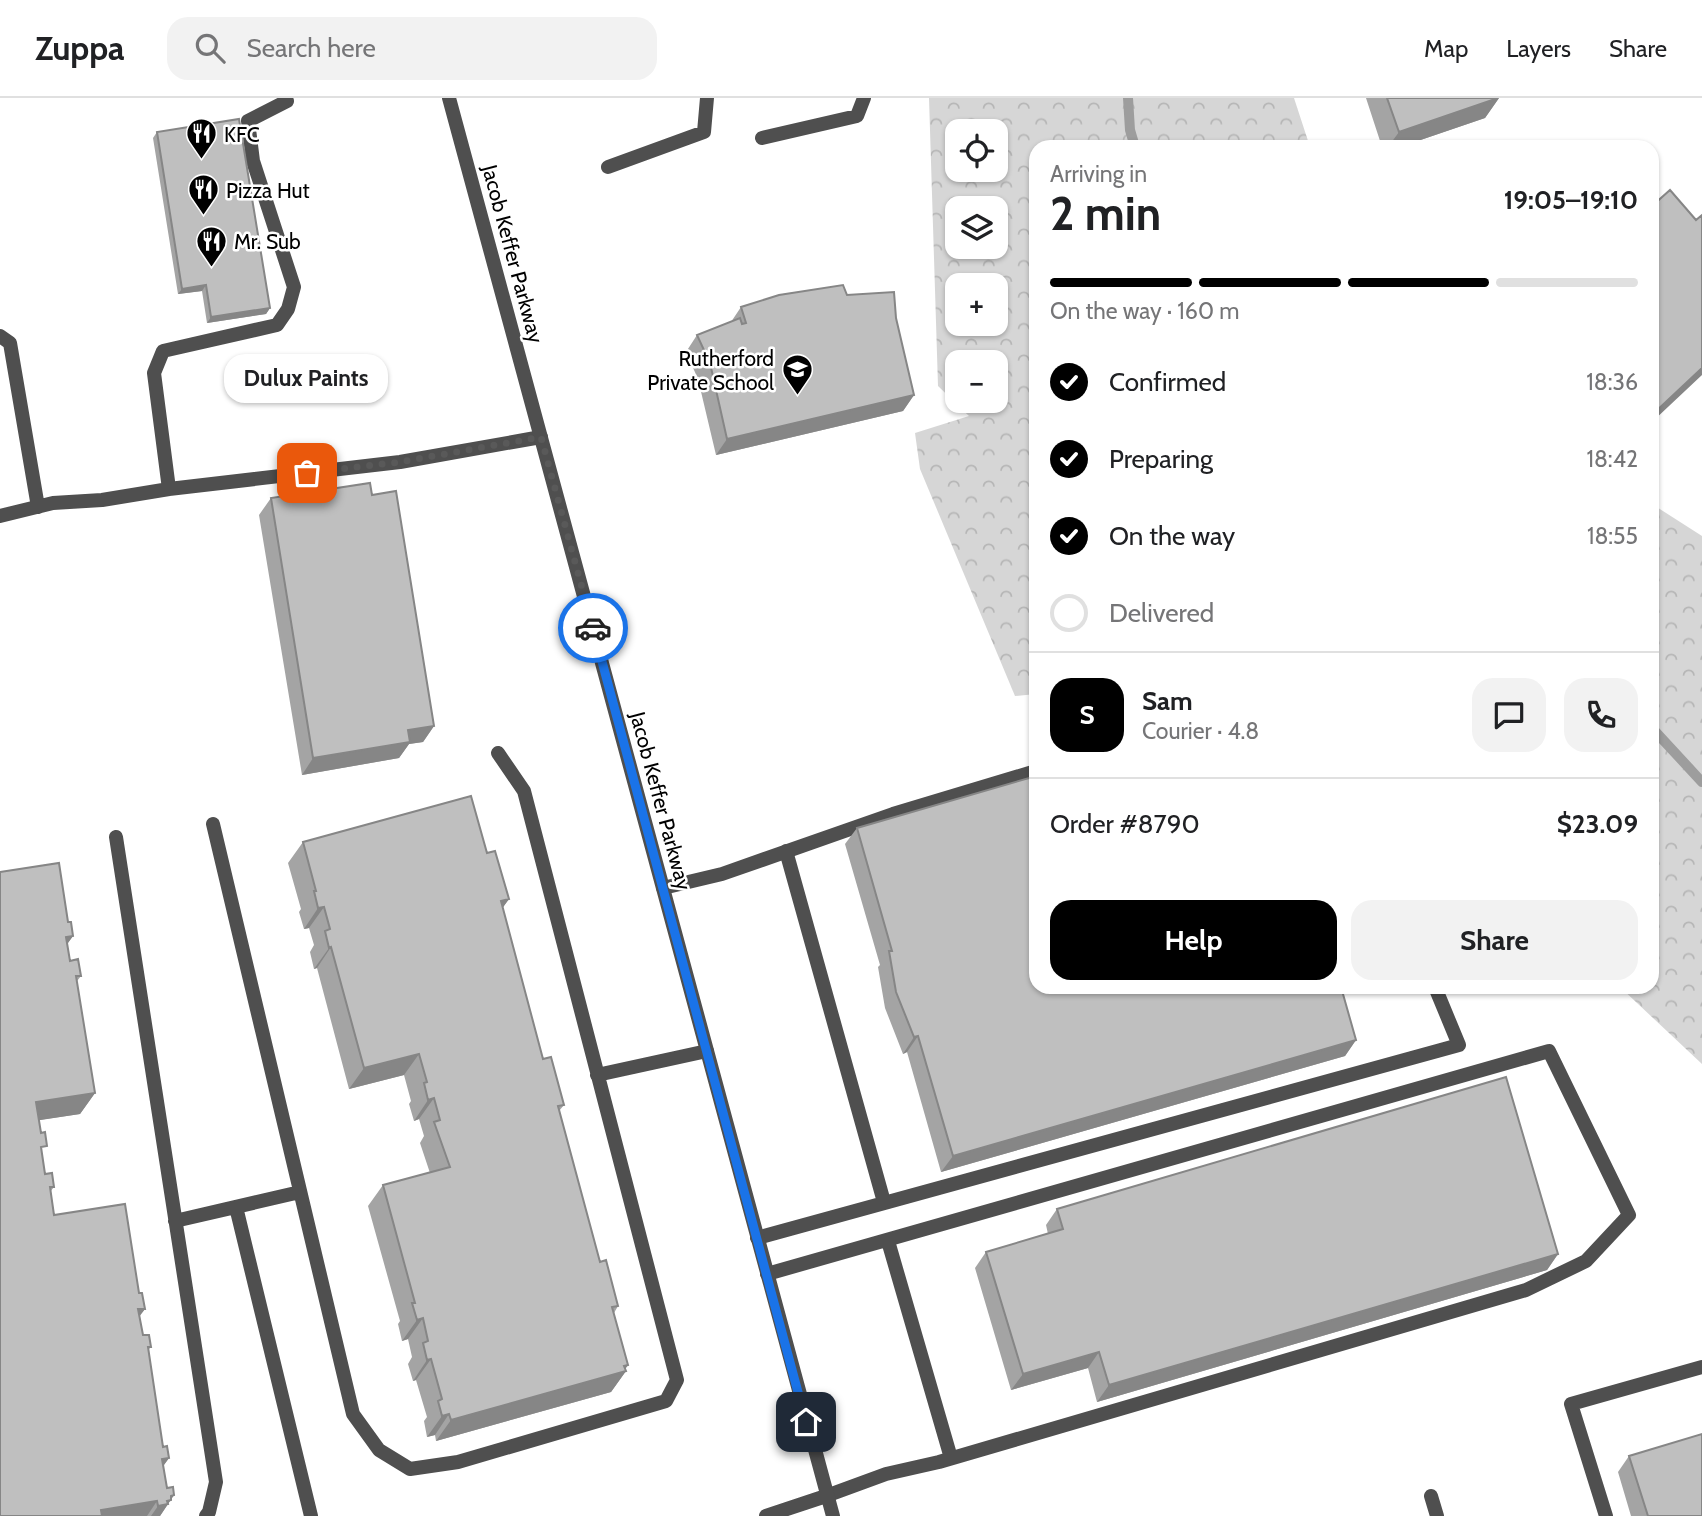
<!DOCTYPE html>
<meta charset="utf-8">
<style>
body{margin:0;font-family:Cabin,sans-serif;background:#f2f2f2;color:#202124;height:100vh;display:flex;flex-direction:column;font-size:26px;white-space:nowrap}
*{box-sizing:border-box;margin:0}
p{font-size:23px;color:#757577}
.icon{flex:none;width:38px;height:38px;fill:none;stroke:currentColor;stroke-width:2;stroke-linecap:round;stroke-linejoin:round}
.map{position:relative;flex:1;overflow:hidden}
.sheet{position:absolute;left:1029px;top:42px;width:630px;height:854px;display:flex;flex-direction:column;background:#fff;border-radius:21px;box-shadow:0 2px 5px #0004}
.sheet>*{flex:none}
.fabs{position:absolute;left:945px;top:21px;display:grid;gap:14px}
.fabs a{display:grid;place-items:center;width:63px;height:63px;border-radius:14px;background:#fff;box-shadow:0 2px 5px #0004;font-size:35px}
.pin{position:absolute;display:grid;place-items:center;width:60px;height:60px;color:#fff;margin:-30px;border-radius:14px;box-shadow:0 4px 10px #0006}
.courier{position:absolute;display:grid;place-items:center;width:70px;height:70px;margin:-35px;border:5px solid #1a73e8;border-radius:50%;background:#fff;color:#222;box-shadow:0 2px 9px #0007}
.bubble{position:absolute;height:49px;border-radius:21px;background:#fff;box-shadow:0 2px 5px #0004;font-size:23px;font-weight:800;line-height:49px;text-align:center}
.head em{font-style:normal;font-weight:800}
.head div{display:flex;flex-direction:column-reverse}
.head{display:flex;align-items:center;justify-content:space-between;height:119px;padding:0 21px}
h1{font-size:46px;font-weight:800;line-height:52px}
.bar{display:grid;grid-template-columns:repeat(4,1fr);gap:10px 7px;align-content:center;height:84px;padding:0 21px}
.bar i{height:9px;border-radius:5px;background:#e0e0e0}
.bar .active{background:#000}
.bar p{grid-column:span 4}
.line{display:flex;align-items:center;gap:18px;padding:0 21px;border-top:2px solid #e0e0e0}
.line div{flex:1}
.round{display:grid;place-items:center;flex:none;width:74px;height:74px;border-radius:21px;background:#f2f2f2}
ol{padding:0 21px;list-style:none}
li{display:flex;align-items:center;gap:21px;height:77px}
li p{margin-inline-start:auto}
li .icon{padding:7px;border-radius:50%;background:#000;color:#fff;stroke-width:4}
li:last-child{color:#757577}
li i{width:38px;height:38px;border:4px solid #e0e0e0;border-radius:50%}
.button{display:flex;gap:14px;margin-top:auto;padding:14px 21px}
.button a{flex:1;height:80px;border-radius:21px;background:#000;color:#fff;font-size:28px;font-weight:800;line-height:80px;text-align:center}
.button a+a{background:#f2f2f2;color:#202124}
header{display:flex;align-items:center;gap:42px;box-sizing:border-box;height:98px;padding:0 35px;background:#fff;border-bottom:2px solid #e0e0e0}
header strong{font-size:33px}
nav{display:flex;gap:38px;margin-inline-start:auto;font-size:24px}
.search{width:490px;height:63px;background:#f2f2f2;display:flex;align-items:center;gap:18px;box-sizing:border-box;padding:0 24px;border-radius:21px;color:#757577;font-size:26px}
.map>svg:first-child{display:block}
.forest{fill:url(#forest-crowns);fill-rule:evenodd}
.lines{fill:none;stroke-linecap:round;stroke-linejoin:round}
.stream{stroke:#9d9d9d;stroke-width:10}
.lane{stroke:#4f4f4f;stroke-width:14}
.street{stroke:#4f4f4f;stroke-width:14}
.wall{fill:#a4a4a4}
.shaded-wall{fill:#868686}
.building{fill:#bfbfbf;stroke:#868686;stroke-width:2}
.done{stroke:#595959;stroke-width:7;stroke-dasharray:0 12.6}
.route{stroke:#1a73e8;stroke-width:9}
.labels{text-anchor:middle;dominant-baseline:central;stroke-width:5;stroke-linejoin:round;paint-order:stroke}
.poi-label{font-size:21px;fill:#000;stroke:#fff;text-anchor:start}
.street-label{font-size:21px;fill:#000;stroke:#fff}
</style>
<header>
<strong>Zuppa</strong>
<div class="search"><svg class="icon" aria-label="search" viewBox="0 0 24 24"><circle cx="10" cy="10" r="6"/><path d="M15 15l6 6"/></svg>Search here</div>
<nav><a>Map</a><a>Layers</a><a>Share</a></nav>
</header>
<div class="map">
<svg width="1702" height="1418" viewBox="0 0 1702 1418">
<defs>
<pattern id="forest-crowns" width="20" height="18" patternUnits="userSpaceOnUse" patternTransform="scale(1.75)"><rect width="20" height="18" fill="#d6d6d6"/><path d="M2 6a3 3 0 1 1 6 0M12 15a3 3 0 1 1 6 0" fill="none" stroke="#b6b6b6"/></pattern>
</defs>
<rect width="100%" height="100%" fill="#fff"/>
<path class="forest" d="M929 0H1294L1310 49H1036V596L1015 598 920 371 915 335 969 318 938 288ZM957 33H996V72H957ZM957 110H996V149H957ZM957 187H996V226H957ZM957 264H996V303H957Z
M1652 406 1702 438V966L1620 889H1652Z"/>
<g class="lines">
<path class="stream" d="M1128 0 1130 32 1135 49
M1652 630 1702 684"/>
<path class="lane" d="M762 40 857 18 864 0
M608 69 704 34 707 0
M0 238 10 245 38 409
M169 391 154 275 163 253 277 227 288 211 294 189 253 63 248 23 287 3
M0 418 53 405 102 402 169 391 400 364 541 339
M213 726 353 1316 379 1352 410 1371 458 1364 666 1303 677 1282 524 693 498 655
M116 739 216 1384 209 1414 206 1418
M786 753 884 1104
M663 790 722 776 893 716 1036 673
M597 977 707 953
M236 1109 311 1418
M175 1123 300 1094
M757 1140 1459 947 1435 889
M888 1143 951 1360
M767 1176 1549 953 1629 1117 1586 1163 1526 1192 939 1364 886 1376 826 1398
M1431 1398 1437 1418
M1606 1418 1571 1306 1702 1269"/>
<path class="street" d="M449 0 833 1418
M766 1418 826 1398"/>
</g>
<path class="wall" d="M1366 0H1499L1485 20 1400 49H1382Z
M157 34 270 210 266 216 207 225 202 193 178 196 153 40Z
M847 197 896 220 914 297 903 313 716 357 698 281 686 254 697 237 731 224 741 209Z
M372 397 434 628 423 644 409 646 399 660 302 677 259 417 271 400Z
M857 730 1356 942 1345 958 941 1074 907 954 903 956 885 910 878 869 880 867 845 746Z
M303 744 487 755 509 801 502 810 543 961 564 1007 559 1013 600 1164 618 1208 614 1215 626 1273 611 1294 436 1343 435 1337 427 1339 424 1323 427 1319 416 1282 413 1283 408 1266 412 1259 408 1241 402 1243 398 1226 400 1223 368 1108 383 1087 430 1075 420 1045 424 1038 419 1021 414 1023 409 1006 411 1003 404 977 349 991 317 870 314 871 310 854 314 847 309 830 304 831 299 814 301 811 288 765Z
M0 774 68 824 73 838 67 846 70 863 81 878 77 883 95 995 80 1016 39 1022 42 1055 45 1076 54 1089 50 1094 54 1117 139 1195 145 1211 139 1218 143 1237 151 1249 148 1252 163 1349 169 1360 163 1368 167 1390 174 1397 160 1418H0Z
M1057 1111 1558 1156 1547 1172 1097 1304 1088 1270 1011 1292 975 1170 986 1154 1048 1136 1046 1127Z
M1629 1358 1702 1418H1631L1618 1374Z"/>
<path class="shaded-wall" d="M1499 0 1485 20 1400 49H1388L1399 34Z
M206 187 202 193 178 196 182 191Z
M270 210 266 216 207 225 211 219Z
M1702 270V277L1652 324V318L1653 316Z
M914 297 903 313 716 357 727 341Z
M434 628 423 644 409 646 399 660 302 677 313 660 408 632Z
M509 801 494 822 501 803Z
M324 809 309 830 304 831 318 810Z
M73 838 58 859 66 839Z
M331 849 317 870 314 871 329 850Z
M918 938 907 954 903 956 914 939Z
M1356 942 1345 958 941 1074 953 1058Z
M419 956 404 977 349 991 364 970Z
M95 995 80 1016 21 1025 36 1004Z
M434 1000 419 1021 414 1023 428 1002Z
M1558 1156 1547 1172 1097 1304 1109 1287Z
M138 1211H145L130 1231Z
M423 1220 408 1241 402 1243 417 1222Z
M1099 1254 1088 1270 1011 1292 1023 1276Z
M431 1261 416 1282 413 1283 427 1262Z
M628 1267 624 1273H626L611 1294 436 1343 451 1322Z
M449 1316 435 1337 427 1339 442 1318Z
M169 1360 154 1381 162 1361Z
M174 1397 160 1418H151L158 1408 171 1398Z
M157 1403 147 1418H97L101 1412Z"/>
<path class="building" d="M1387 0H1498L1399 34Z
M239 21 270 210 211 219 206 187 182 191 157 34Z
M1670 92 1696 122 1702 117V270L1653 316 1652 314V108Z
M843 187 847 197 894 194 896 220 914 297 727 341 710 265 697 237 740 220 742 226 746 225 741 209 779 197Z
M370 385 372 397 396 393 434 628 408 632 410 644 313 660 271 400Z
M1036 678V889H1341L1356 942 953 1058 918 938 914 939 896 894 889 853H892L857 730Z
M471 698 487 755 495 753 509 801 501 803 543 961 551 959 564 1007 558 1008 600 1164 606 1162 618 1208 612 1209 628 1267 624 1268 626 1273 451 1322 449 1316 442 1318 438 1303 442 1301 431 1261 427 1262 423 1245 428 1243 423 1220 417 1222 412 1205H415L383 1087 450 1069 434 1024 440 1022 434 1000 428 1002 424 985 427 984 419 956 364 970 331 849 329 850 325 833 330 831 324 809 318 810 314 793H316L303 744Z
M59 765 68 824H71L73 838 66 839 70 863 78 861 81 878H76L95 995 36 1004 41 1035 45 1034 47 1048 41 1049 45 1076 52 1075 54 1089H50L54 1117 125 1106 139 1195H142L145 1211H138L143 1237H149L151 1249H148L163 1349 167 1348 169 1360 162 1361 167 1390 173 1389 174 1397 171 1398V1402L167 1403 168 1406 158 1408 157 1403 101 1412 102 1418H0V774Z
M1506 979 1558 1156 1109 1287 1099 1254 1023 1276 986 1154 1063 1131 1057 1111Z
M1702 1336V1418H1648L1629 1358Z"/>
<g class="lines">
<path class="done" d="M307 375 400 364 541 339 593 530"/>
<path class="route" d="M593 530 806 1324"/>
</g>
<defs>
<symbol id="restaurant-pin" viewBox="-11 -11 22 30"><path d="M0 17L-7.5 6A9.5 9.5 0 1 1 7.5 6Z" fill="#000" stroke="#fff"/><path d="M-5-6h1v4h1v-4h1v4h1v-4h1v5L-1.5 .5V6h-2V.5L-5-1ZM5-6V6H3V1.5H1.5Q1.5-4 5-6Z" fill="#fff"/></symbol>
<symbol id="school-pin" viewBox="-11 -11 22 30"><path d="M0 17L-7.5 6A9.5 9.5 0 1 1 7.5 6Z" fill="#000" stroke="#fff"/><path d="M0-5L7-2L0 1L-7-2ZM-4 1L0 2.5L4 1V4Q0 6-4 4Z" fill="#fff"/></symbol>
</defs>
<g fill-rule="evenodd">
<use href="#restaurant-pin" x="184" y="18" width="35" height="47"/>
<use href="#restaurant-pin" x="186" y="74" width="35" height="47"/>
<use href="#restaurant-pin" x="194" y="126" width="35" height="47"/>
<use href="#school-pin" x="780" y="254" width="35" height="47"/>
</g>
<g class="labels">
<g class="poi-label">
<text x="224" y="36">KFC</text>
<text x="226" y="92">Pizza Hut</text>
<text x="234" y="143">Mr. Sub</text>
<text x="774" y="260" text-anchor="end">Rutherford<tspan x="774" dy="24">Private School</tspan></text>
</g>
<g class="street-label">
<text transform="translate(513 156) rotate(75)">Jacob Keffer Parkway</text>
<text transform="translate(661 703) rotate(75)">Jacob Keffer Parkway</text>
</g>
</g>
</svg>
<div class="fabs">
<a><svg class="icon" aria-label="locate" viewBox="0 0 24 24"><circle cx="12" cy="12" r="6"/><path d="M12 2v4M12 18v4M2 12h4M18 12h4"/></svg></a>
<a><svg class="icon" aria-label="layers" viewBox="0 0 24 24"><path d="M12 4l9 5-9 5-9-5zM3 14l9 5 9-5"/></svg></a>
<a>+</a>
<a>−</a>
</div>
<div class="pin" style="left:307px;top:375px;background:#ea580c"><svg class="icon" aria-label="bag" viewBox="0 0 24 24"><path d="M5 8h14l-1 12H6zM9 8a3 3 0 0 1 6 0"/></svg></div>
<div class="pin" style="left:806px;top:1324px;background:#1f2937"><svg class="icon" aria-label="home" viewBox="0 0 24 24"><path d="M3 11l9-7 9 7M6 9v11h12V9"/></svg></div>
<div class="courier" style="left:593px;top:530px"><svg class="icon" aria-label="car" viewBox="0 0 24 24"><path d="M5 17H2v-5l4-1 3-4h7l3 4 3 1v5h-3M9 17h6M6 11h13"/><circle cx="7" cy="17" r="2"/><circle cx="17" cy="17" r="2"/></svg></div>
<div class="bubble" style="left:224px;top:256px;width:164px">Dulux Paints</div>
<section class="sheet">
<div class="head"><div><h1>2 min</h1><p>Arriving in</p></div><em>19:05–19:10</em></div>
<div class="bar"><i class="active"></i><i class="active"></i><i class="active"></i><i></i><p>On the way · 160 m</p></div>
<ol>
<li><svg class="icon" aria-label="check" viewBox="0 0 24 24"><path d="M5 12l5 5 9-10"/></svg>Confirmed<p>18:36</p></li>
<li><svg class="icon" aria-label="check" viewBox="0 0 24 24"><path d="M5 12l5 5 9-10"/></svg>Preparing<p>18:42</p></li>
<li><svg class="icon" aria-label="check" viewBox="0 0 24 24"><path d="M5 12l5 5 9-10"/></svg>On the way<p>18:55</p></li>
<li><i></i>Delivered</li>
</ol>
<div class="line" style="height:126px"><b class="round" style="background:#000;color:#fff">S</b><div><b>Sam</b><p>Courier · 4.8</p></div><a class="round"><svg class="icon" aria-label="chat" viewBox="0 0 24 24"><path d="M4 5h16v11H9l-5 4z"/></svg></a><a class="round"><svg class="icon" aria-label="phone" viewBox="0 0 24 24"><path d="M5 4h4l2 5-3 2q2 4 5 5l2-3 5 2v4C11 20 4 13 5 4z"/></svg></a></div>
<div class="line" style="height:91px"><div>Order #8790</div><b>$23.09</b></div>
<div class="button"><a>Help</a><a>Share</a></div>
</section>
</div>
